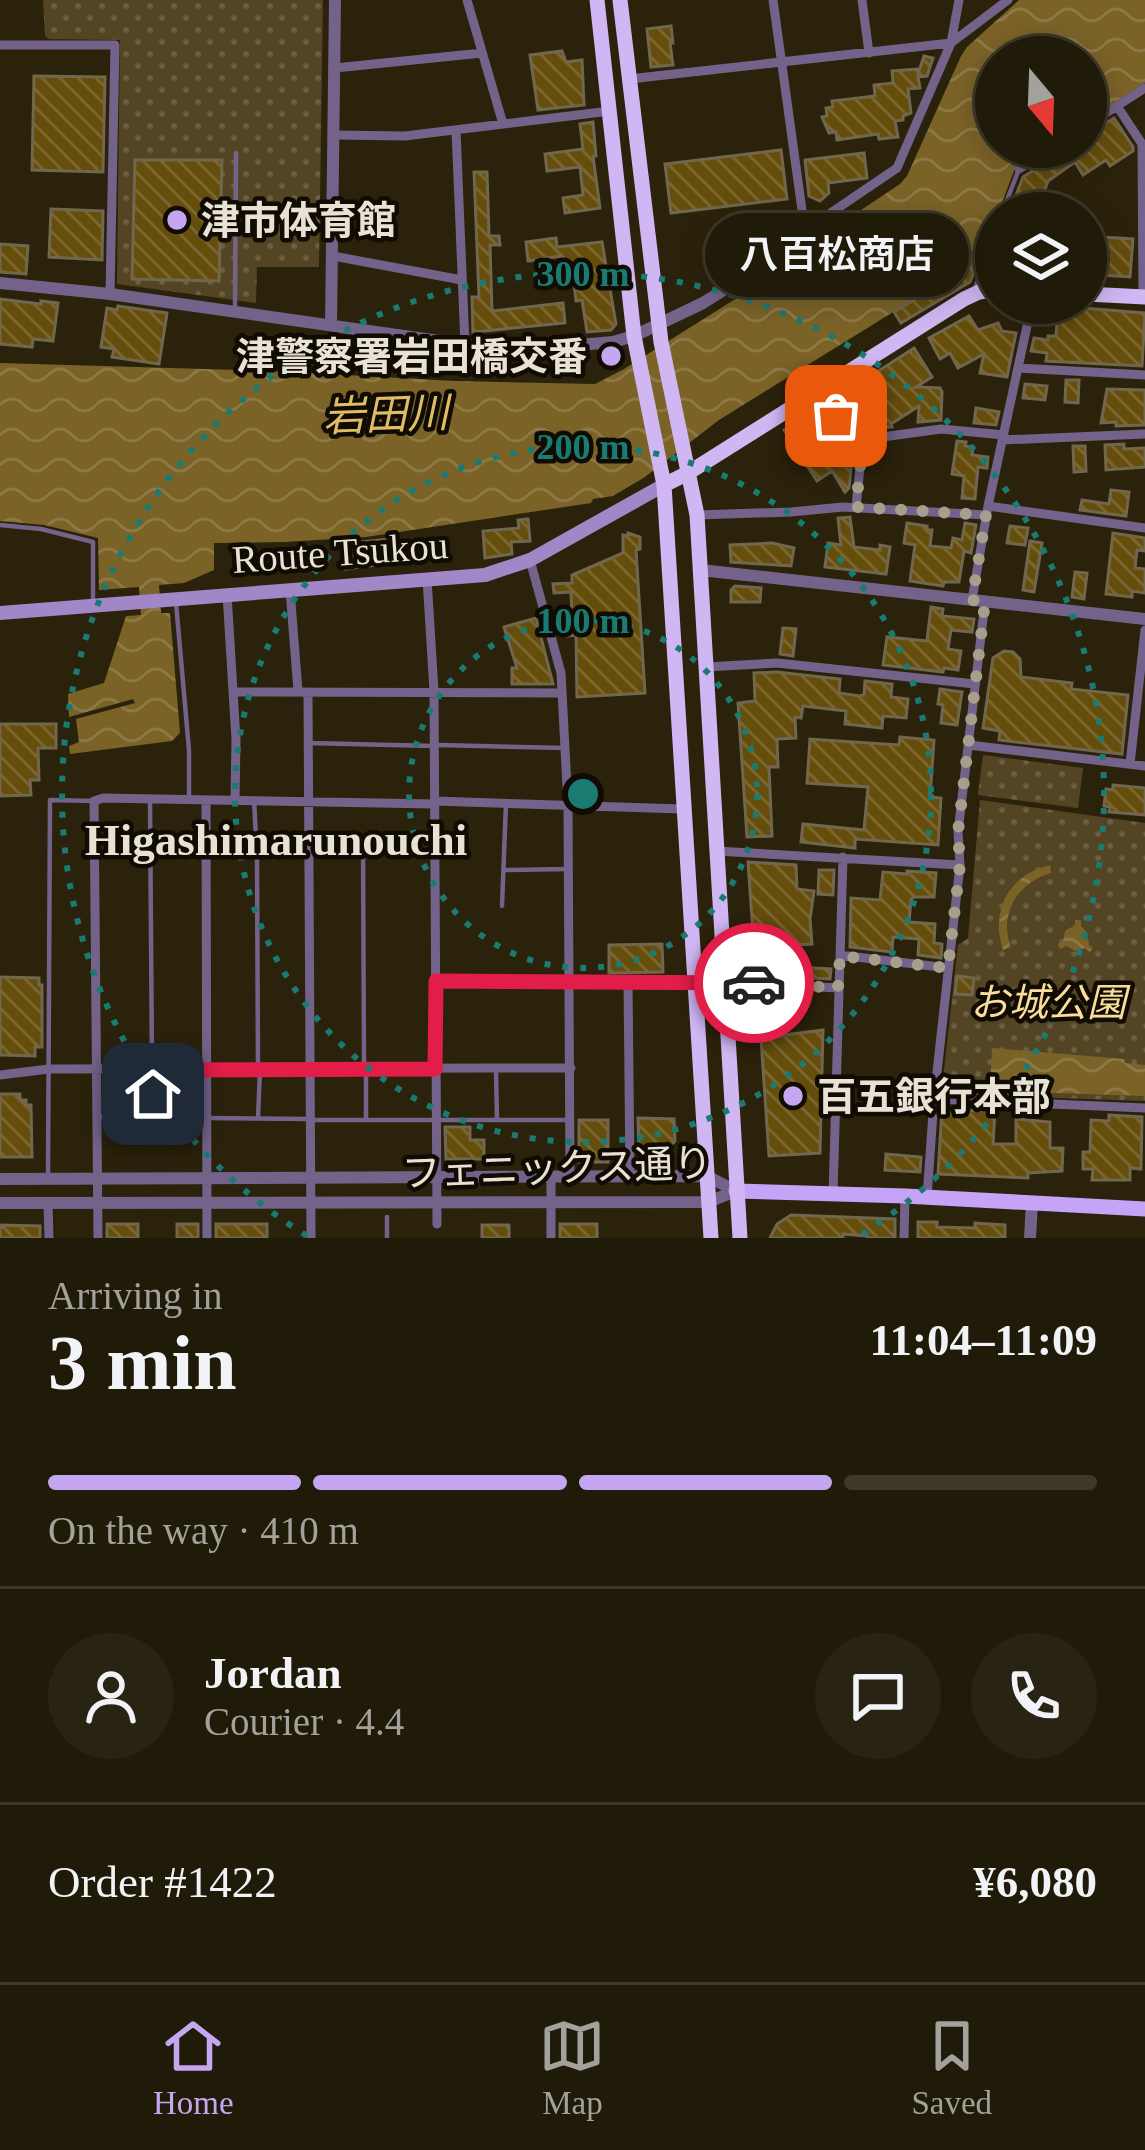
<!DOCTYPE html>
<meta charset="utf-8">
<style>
body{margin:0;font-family:"Times New Roman","Noto Sans JP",serif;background:#282312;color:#f1f3f6;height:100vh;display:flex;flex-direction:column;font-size:45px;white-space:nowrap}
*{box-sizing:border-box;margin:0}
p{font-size:39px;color:#a2a19c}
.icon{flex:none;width:66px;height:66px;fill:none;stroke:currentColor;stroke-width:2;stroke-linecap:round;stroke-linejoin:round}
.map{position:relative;height:1238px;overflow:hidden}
.drawer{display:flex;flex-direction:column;background:#201a08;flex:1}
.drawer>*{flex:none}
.needle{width:78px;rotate:161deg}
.buttons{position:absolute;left:975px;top:36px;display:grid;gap:24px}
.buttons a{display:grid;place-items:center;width:132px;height:132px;border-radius:50%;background:#201a08;box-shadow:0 6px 30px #0003,0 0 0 3px #3d3829;font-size:60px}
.pin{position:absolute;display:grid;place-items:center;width:102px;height:102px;color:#fff;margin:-51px;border-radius:24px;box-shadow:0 6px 18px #0006}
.courier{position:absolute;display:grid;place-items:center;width:120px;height:120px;margin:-60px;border:9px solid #e11d48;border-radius:50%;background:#fff;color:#222;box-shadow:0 3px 15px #0007}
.bubble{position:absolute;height:84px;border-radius:42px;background:#201a08;box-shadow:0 6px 30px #0003,0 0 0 3px #3d3829;font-size:39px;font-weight:600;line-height:84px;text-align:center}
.headline em{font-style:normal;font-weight:600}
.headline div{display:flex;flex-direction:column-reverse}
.headline{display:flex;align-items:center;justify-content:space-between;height:204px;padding:0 48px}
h1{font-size:78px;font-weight:600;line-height:90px}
.bar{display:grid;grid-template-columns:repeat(4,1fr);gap:18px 12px;align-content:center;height:144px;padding:0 48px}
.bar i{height:15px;border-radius:9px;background:#3d3829}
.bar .on{background:#c5a7f1}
.bar p{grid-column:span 4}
.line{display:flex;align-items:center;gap:30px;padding:0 48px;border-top:3px solid #3d3829}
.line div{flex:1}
.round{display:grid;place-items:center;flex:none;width:126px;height:126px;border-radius:63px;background:#282312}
.tab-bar{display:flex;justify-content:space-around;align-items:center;height:168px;border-top:3px solid #3d3829;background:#201a08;font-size:33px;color:#a2a19c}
.tab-bar a{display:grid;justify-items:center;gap:6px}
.tab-bar .on{color:#c5a7f1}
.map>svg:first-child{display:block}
.park{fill:url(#park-dots)}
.water{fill:url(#water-waves)}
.building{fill:url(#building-back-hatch);stroke:#71664e;stroke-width:3;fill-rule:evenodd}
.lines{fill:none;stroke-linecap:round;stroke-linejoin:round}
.service{stroke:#73638b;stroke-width:4.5}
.minor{stroke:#73638b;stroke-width:9}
.tertiary{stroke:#73638b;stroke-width:12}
.secondary{stroke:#a287c8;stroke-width:14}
.primary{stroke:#c5a3f6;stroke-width:15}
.trunk{stroke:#d0b7f4;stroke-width:15}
.done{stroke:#a69f8e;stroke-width:12;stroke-dasharray:0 21.6}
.route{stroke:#e11d48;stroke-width:15}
.ring{fill:none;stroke:#1a7b73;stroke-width:6;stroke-dasharray:6 12}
.poi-dot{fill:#c5a7f1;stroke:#100c04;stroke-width:4.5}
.labels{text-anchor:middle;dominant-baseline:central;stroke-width:9;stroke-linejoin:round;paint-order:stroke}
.poi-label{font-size:39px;font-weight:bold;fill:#e8e2d5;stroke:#100c04;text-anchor:start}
.street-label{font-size:39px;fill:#e8e2d5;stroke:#100c04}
.park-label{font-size:39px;font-style:italic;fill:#fadd99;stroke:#100c04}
.water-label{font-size:42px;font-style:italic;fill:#e0bc66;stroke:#100c04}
.quarter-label{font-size:45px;font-weight:bold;fill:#e8e2d5;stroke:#100c04}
.centre{fill:#1a7b73;stroke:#100c04;stroke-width:6}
.ring-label{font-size:36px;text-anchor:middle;font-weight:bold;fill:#1a7b73;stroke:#100c04;stroke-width:9;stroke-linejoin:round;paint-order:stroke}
</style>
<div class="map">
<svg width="1145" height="1238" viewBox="0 0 1145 1238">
<defs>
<pattern id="park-dots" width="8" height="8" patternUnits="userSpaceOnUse" patternTransform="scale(3)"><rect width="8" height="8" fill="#534523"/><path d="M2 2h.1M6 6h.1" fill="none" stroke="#6c6042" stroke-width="1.8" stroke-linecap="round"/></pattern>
<pattern id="water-waves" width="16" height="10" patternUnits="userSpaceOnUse" patternTransform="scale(3)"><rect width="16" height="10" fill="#7b6328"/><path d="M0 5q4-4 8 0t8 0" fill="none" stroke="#8e7946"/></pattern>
<pattern id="building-back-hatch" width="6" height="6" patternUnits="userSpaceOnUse" patternTransform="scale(3)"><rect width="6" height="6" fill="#654d0c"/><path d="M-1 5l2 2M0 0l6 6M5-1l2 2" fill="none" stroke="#7b662e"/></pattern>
</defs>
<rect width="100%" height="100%" fill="#2b220b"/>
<path class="park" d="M43 0H323L319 267H257L256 303 117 284 120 40 49 39 45 36Z
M983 755 1083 768 1078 808 978 795Z
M980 800 1145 823V1101L944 1094 942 1089 958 945 968 938Z"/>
<path class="water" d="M1019 0H1145V83L1086 121V57H996V147H1045L1016 166 998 213H996L982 257 719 420 645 477 613 496 593 499 591 503 366 537 284 542 214 543V570L184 583 159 585 161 613H170L180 733 172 741 70 754 69 746 79 742 76 719 135 703 133 699 69 717 68 694 104 683 126 616 141 615 139 587 99 590 98 538 44 525 0 521V363L274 371 454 381 595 384 624 369 823 244 825 234 900 184 907 176 961 56 967 47Z
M1050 865 1051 873C1018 882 998 914 1011 947L1003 950C990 910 1009 875 1050 865Z
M1075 920H1081V926L1087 932 1088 944 1093 948 1090 952 1085 948 1076 951 1066 946 1060 949 1058 944 1063 942 1065 931 1075 925Z
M992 1048 1124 1059 1125 1063 1145 1065V1096L990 1091Z"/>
<path class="building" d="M671 26 673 43H670L673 65 651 67 647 29Z
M562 51 566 62 582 60 584 105 538 110 530 55Z
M924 56 933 58 927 76 918 77 920 88 908 89 911 113 903 116V120L895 121 898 137 879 139 878 134 837 140 836 132 829 133 822 117 827 116 826 108 833 107 832 101 875 96 874 85 893 83 892 71 917 69 918 74Z
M34 76 105 77 103 172 32 170Z
M1114 118 1133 147V151L1110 166 1106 160 1083 175 1075 162 1048 181 1041 200 1040 213 1010 211 1023 177 1058 155 1062 147H1086V135Z
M593 122 596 156H593L600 208 565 213 563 198 583 195 580 167 547 171 545 154 583 149 580 124Z
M781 150 787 199 671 213 665 164Z
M864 153 867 178 828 183 829 193 820 201 809 196 805 160Z
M135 160H222L219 281 132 279Z
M474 172H487L489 236H499L500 245H490L492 311 563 303 565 323 473 332 472 297H479Z
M51 209 103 211 102 260 49 257Z
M1086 236 1133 239 1130 277 1086 274Z
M556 238 557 247 602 242 616 324 611 330 587 332 582 300 576 301 573 273 568 274 566 262H562V256L528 261 526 242Z
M0 244 28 246 26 274 0 272Z
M978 262 970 282 901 323 894 312Z
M0 299 41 304V301L58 303 53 341 33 339 32 347 0 344Z
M118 306 167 313 159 364 112 357 114 349 101 347 107 308 117 310Z
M1058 306 1145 313 1142 366 1046 361 1047 353 1031 351 1034 338 1048 340V336H1056Z
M969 316 978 330 998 323 1002 331 1016 333 1007 377 980 373 984 354 958 368 950 353 940 359 929 338Z
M914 348 932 377 916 387 940 388 942 392 941 420 918 422 919 406 891 424 892 427 882 428 874 414 853 428 835 399Z
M1066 380H1079L1078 403 1065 402Z
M1025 384 1047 386 1045 400 1023 398Z
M1107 389 1145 390V425L1116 426V422L1101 423Z
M820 408 852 459 849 488 845 492 832 471 817 481 784 430ZM824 428 834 444 819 455 808 438Z
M976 408 999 412 996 425 974 423Z
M957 441 966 442 965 446 973 447 972 455 988 457 987 468 978 467 975 499 962 498 964 476 952 474Z
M1124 444V449L1145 448V467L1106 470 1105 445Z
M1073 446H1085L1086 471 1074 472Z
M1111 490 1129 492 1126 516 1080 510 1082 500 1109 504Z
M850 517 854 547 880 550V545L890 547 886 574 825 567 828 543 841 545 838 518Z
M528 519 530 541 511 542 512 554 485 558 483 531 519 528 518 520Z
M907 523 927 526V530H932L930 546 951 548 953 538 962 540 965 523 976 525 971 553 964 551 959 582H944L943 586 910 581 915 545 904 543Z
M1010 526 1028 528 1025 545 1007 543Z
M628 533 640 537V549L636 550 645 693 577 697 576 635 566 636 565 617 572 616 571 592 554 593 553 584 572 583V575L623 553V535L628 536Z
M1113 533 1145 538V551L1137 550 1135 568 1145 569V593L1132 591V597L1106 594Z
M390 539 393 563 345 569 342 544Z
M1030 541 1042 543 1034 592 1023 590Z
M772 543 794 548 791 566 731 562 730 545Z
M1075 572 1087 573 1084 599 1072 597Z
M735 586 761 588 760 602H731V590Z
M931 607 943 609 942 616 974 619 972 632 951 630 948 649 961 651 958 670 944 668 943 672 883 665 887 637 927 641Z
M536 618 553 684H512V668H517L504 627Z
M783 628 796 629 793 656 780 654Z
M1004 651 1013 652 1020 659 1021 677 1072 683 1071 689 1128 695 1122 754 999 740 1000 731 983 728 993 658Z
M777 672 840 679 839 693 859 696 864 695 865 681 892 684 891 697 908 699 906 718 883 716 882 728 845 724 846 711 803 706 801 718 795 717 796 738 777 739 778 767H769L772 836 747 837 738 703 755 701 754 673Z
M940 689 962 692 957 725 941 723 943 705 938 704Z
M0 724H56V748H38L39 780H30L31 795 0 796Z
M900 737 934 740 930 797 941 798 938 845 855 839V848L801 842 803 824 864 830 868 787 807 783 810 739 899 745Z
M1113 785 1145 788V815L1109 812 1110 807 1104 806 1106 789 1113 790Z
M748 862 796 865 797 889 814 891 810 919 812 944 796 945V967L831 969 830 979 756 975Z
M819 870H834L833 895 818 894Z
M907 871 936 873 934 897H914L911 899 909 922 935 924 934 943 942 944 941 958 918 955 919 939 893 937 892 952 850 947 851 898 880 900 883 872 907 874Z
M662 944 663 972 609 973V945Z
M957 976 974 978 972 995 955 994Z
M0 977 39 978V985H42V1047H35V1056L0 1055Z
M756 993 788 994V1000H784L786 1018 757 1021Z
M823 1030 820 1153 769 1156 761 1038Z
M0 1094H20V1100H26V1105H31L32 1157H0Z
M942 1110 995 1111 993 1144H1016V1119L1050 1122V1148H1063L1062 1171 1028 1173V1178L938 1174Z
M1109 1115 1142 1117 1141 1169 1130 1168V1180H1092L1093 1169H1083V1152H1090L1091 1120 1109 1121Z
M638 1118 674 1119 675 1141 661 1154H639Z
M579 1120H608V1162H579Z
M445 1127H470V1140H484V1159H446Z
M886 1154 921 1157 920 1172 885 1170Z
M791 1215 895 1219V1238H867V1236L843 1234V1238H770L777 1224Z
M918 1222H937V1227L975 1228V1223L1005 1225V1238H918Z
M107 1224H138V1238H107Z
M177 1224H198V1238H177Z
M216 1224H267V1238H216Z
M560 1224H597V1238H560Z
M0 1225 40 1226V1238H0Z
M482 1225H509V1238H482Z"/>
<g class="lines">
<path class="service" d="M1002 213 1019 169
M975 289 996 230
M235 306 236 153
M0 525 41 529 93 542V603
M176 603 189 750V798
M308 743 434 746
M438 745 565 748
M150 799 152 1069
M254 800 257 856 258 1069
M504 870 568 869
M502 906 506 803
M364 1065 363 842 435 841
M496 1071 497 1120
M366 1072V1120
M100 1117 311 1119
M153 1118V1070
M258 1118 260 1070
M311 1120H569
M48 1176 50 800 94 801
M387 1238V1217"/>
<path class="minor" d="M467 0 503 124
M773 0 805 232
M862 0 869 53
M0 45H115L110 294
M335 68 482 53
M629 79 951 43 1008 0
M1117 106 1142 144 1143 297
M1086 126 1145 88
M456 130 465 345
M335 135 405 136 610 111
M1019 169 1053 147
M804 231 897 168 951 43 959 0
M333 256 462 280
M1018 368 1145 375
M819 390 861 457 856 507
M1002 440 1145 434
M853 441 941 429 1004 435
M988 506 1145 528
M697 515 791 512 843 507 986 515
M530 560 561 673 568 806 570 1177
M427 579 434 691 437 1224
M290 590 298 691
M227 594 236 740 235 800
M972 600 988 506 1032 303
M706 667 777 663 975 684
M233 692 562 693
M308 692 311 1238
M969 745 1145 766
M1130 764 1145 630
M206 800 207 1238
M434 801 682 809
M716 851 960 865
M840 955 948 968
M436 981 725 982 838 988
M628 982 630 1177
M0 1075 49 1069 571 1068
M934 1099 1145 1108
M833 1194 843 857
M927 1197 934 1099 960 865 958 832 985 602
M48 1203 49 1238
M98 1238 94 801 103 798 434 804
M551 1238V1178
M904 1238 905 1196"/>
<path class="tertiary" d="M0 283 110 294 510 351 613 342 634 336 703 303 805 239
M331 325 335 0
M700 570 1145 619
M0 1179 707 1176 736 1191
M0 1203 708 1202 736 1191
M1030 1238 1032 1202"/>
<path class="secondary" d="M0 613 485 575 530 560 664 485"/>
<path class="primary" d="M736 1191 905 1196 1145 1209"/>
<path class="trunk" d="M597 0 634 336 664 485 711 1238
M620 0 661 342 697 515 740 1238
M1086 294 1145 297
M664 485 688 473 964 299 979 292 996 289"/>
</g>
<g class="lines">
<path class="done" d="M754 983 838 988 840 956 948 968 960 865 958 832 985 602 972 600 986 515 856 507 861 457 836 416"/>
<path class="route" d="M153 1094V1070L435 1069 436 981 754 983"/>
</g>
<g class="ring">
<circle cx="583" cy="794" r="174"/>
<circle cx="583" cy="794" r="348"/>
<path d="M307 1236A521 521 0 1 1 859 1236"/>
</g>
<g class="poi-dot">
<circle cx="177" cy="220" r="12"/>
<circle cx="611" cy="356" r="12"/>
<circle cx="793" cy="1096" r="12"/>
</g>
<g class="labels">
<g class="poi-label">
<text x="201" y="220">津市体育館</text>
<text x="587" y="356" text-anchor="end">津警察署岩田橋交番</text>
<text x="817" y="1096">百五銀行本部</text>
</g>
<g class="street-label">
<text transform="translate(340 552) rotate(-4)">Route Tsukou</text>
<text transform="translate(557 1168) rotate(-2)">フェニックス通り</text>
</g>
<g class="park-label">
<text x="1048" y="1002">お城公園</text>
</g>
<g class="water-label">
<text transform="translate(386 415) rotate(-2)">岩田川</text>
</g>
<g class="quarter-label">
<text x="276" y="840">Higashimarunouchi</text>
</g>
</g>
<circle cx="583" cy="794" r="18" class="centre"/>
<g class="ring-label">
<text x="583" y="286">300 m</text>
<text x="583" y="459">200 m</text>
<text x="583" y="633">100 m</text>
</g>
</svg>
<div class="buttons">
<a><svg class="needle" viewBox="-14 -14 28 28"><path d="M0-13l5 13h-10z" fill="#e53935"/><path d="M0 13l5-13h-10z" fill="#a2a19c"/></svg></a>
<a><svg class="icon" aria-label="layers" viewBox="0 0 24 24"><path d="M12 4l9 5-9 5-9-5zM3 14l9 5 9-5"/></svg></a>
</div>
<div class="pin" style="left:836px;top:416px;background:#ea580c"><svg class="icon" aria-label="bag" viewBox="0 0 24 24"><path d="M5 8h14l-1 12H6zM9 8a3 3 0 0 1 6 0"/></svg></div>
<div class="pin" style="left:153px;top:1094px;background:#1f2937"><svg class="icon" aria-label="home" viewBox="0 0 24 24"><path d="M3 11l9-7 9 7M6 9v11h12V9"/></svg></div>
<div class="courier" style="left:754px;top:983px"><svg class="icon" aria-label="car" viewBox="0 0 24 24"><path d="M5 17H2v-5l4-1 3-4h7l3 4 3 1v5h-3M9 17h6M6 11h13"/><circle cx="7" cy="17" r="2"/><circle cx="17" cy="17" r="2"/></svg></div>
<div class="bubble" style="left:705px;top:213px;width:264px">八百松商店</div>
</div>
<section class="drawer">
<div class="headline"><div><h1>3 min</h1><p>Arriving in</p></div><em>11:04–11:09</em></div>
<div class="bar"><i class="on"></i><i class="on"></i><i class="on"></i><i></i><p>On the way · 410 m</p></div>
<div class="line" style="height:216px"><a class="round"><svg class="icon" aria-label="person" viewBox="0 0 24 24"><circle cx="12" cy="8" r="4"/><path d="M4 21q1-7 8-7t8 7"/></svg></a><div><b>Jordan</b><p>Courier · 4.4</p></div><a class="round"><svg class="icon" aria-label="chat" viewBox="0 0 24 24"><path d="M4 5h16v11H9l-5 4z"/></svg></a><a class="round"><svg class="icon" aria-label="phone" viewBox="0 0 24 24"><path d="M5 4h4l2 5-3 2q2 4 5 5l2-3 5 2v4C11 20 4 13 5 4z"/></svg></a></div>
<div class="line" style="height:156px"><div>Order #1422</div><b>¥6,080</b></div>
</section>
<nav class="tab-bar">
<a class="on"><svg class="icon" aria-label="home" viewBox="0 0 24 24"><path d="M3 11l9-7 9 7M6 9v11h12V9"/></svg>Home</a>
<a><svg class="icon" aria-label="map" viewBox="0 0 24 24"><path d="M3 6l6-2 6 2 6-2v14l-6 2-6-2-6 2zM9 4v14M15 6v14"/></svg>Map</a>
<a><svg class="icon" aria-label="saved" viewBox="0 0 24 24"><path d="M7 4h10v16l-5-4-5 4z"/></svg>Saved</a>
</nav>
